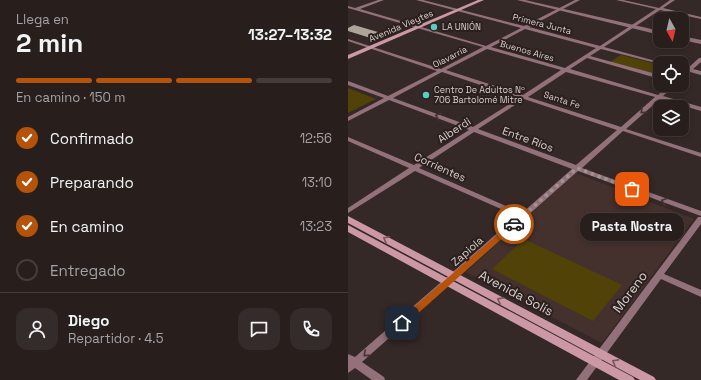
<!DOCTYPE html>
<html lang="es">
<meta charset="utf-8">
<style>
body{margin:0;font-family:"Space Grotesk",sans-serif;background:#342c2a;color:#f1f3f6;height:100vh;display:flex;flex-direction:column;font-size:15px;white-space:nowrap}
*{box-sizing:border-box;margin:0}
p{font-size:13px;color:#a5a2a4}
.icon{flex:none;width:22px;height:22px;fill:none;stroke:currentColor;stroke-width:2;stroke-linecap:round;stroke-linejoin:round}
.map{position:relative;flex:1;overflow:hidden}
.panel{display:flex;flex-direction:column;background:#281f1d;width:348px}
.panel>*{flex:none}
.needle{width:26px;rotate:172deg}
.controls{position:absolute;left:305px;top:12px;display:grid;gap:8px}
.controls a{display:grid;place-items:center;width:36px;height:36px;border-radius:8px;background:#281f1d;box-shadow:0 2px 6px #0003,0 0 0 1px #443d3b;font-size:20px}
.pin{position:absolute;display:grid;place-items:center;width:34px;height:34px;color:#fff;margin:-17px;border-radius:8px;box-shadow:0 2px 6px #0006}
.courier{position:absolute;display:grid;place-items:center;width:40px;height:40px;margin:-20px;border:3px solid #b45309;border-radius:50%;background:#fff;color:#222;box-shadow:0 1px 5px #0007}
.bubble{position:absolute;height:28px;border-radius:12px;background:#281f1d;box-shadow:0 2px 6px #0003,0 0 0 1px #443d3b;font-size:13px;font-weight:600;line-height:28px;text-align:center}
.summary em{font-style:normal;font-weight:600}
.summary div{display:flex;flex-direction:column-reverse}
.summary{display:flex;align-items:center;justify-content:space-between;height:68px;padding:0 16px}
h1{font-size:26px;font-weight:600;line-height:30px}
.bar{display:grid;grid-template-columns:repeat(4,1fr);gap:6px 4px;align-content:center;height:48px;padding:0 16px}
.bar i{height:5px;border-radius:3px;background:#443d3b}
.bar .selected{background:#b45309}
.bar p{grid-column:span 4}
.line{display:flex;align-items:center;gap:10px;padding:0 16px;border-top:1px solid #443d3b}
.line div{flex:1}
.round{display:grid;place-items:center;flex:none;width:42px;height:42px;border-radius:12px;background:#342c2a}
ol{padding:0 16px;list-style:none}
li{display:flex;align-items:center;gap:12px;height:44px}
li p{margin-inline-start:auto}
li .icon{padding:4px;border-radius:50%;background:#b45309;color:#fff;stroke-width:4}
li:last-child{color:#a5a2a4}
li i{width:22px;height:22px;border:2px solid #443d3b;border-radius:50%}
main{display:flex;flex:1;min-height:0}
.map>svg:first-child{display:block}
.built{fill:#44312d}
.green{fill:#514207}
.building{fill:#afa49a}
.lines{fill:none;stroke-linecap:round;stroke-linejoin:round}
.minor{fill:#93717a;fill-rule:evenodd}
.tertiary{fill:#93717a;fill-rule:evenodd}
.secondary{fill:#cd98a6;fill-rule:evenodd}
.oneway{stroke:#453434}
.oneway2{stroke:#74565b}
.route{fill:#b45309}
.done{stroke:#9e9593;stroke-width:4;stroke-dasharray:0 7.2}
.poi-dot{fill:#58cebf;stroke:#2b201d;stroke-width:1.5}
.labels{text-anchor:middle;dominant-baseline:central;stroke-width:4;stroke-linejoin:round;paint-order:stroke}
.far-street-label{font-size:9px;fill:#d7cfcd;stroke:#2b201d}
.far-poi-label{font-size:9px;fill:#d7cfcd;stroke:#2b201d;text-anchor:start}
.street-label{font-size:11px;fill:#d7cfcd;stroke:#2b201d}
.near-street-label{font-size:13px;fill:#d7cfcd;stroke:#2b201d}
</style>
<main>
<section class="panel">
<div class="summary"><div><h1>2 min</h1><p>Llega en</p></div><em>13:27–13:32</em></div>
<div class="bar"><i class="selected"></i><i class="selected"></i><i class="selected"></i><i></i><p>En camino · 150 m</p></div>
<ol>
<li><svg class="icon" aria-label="check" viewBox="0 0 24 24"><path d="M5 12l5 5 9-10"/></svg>Confirmado<p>12:56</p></li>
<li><svg class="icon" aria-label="check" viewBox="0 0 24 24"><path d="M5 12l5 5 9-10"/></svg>Preparando<p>13:10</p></li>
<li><svg class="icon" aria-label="check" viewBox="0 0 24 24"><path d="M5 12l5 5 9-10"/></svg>En camino<p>13:23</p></li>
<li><i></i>Entregado</li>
</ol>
<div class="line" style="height:72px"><a class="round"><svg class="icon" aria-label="person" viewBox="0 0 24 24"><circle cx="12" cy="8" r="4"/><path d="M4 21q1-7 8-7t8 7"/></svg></a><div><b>Diego</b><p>Repartidor · 4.5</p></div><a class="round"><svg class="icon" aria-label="chat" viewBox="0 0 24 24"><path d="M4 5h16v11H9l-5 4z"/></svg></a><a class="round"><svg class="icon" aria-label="phone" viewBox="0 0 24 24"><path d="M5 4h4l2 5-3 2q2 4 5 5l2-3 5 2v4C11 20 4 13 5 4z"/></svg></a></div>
</section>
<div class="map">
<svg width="353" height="380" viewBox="0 0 353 380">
<rect width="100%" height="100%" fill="#352927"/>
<path class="built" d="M228 173 346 219 254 343 118 272Z"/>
<path class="green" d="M273 55 312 65V75L262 62Z
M0 88 28 99 0 113Z
M176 239 274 285 245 321 144 269Z"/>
<path class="building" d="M6 25 40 35 29 40 0 31V28Z"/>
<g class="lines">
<path class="minor" d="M30 0H36L12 9 138 46 173 28 68 0H75L176 26 227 0H232L181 27 252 46 308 9 268 0H275L311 8 322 0H327L315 8 353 17V19L312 10 256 47 315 63H312V64L253 49 242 56 312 75V79L239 58 222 69 310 95 321 85H327L315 96 353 107V111L312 99 278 129 353 153V157L275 131 234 168 353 211V216L230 171 14 362 36 377 37 380H24L7 368 0 373V354L7 357 169 216 67 171 0 213V208L61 168 0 141V137L66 165 121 130 41 100 0 121V117L36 98 0 85V81L40 96 89 71 0 41V39L93 69 135 47 0 8V6L7 8ZM177 29 248 48 217 68 143 47ZM139 49 213 70 175 95 98 70ZM94 72 171 98 125 127 45 98ZM218 72 307 97 273 127 180 97ZM176 99 269 130 228 165 130 129ZM126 132 224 169 174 213 71 168Z
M351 58H353V62L345 69 353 71V75L342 72 334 78V73L337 70H334V66L340 68Z
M350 217H353V224L316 274 353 290V297L313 279 239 380H228Z"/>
<path class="tertiary" d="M169 0H177L312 31V35Z
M334 36 353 40V44L334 40Z"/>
<path class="secondary" d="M130 0H136L0 59V55Z
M0 216 306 377 308 380H292L0 223Z
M0 225 285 377 287 380H271L0 232Z"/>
</g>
<defs><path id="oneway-chevron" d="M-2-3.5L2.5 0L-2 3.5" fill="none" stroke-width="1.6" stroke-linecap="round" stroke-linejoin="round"/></defs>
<g class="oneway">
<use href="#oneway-chevron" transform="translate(295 111) rotate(139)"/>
<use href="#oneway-chevron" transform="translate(90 116) rotate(-160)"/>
<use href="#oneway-chevron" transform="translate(316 201) rotate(-160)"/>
<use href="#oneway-chevron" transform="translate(18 354) rotate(139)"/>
</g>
<g class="oneway2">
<use href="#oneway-chevron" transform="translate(38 239) rotate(-152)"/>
<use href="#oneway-chevron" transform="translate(152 300) rotate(-152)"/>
<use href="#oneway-chevron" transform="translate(267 362) rotate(-152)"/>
</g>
<path class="route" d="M164 222H169L170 224 57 325H51L49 323 51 320Z"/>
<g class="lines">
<path class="done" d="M166 224 229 168 284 189"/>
</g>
<g class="poi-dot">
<circle cx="86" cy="27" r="4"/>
<circle cx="78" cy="95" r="4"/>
</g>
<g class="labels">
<g class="far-street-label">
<text transform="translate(194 24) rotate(14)">Primera Junta</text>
<text transform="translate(53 26) rotate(-23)">Avenida Vieytes</text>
<text transform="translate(179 51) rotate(16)">Buenos Aires</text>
<text transform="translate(102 57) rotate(-27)">Olavarría</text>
<text transform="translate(214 100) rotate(18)">Santa Fe</text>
</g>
<g class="far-poi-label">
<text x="94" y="27">LA UNIÓN</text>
<text x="86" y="90">Centro De Adultos Nº<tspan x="86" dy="10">706 Bartolomé Mitre</tspan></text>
</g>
<g class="street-label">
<text transform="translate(106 130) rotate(-33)">Alberdi</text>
<text transform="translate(180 139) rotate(20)">Entre Ríos</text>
<text transform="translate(92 167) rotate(24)">Corrientes</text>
<text transform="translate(119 251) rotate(-41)">Zapiola</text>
</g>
<g class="near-street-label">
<text transform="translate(282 292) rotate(-53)">Moreno</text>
<text transform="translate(168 293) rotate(28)">Avenida Solís</text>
</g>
</g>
</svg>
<div class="controls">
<a><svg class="needle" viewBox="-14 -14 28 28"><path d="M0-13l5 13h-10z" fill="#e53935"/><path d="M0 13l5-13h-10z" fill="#a5a2a4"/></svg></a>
<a><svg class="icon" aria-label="locate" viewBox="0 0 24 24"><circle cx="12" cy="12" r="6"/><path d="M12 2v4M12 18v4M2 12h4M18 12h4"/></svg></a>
<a><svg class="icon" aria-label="layers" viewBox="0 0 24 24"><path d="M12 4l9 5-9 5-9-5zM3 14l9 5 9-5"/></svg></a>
</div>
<div class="pin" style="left:284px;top:189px;background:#ea580c"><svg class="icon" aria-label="bag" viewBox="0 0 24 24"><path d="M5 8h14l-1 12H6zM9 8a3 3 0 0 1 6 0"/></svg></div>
<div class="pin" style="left:54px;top:323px;background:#1f2937"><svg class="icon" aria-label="home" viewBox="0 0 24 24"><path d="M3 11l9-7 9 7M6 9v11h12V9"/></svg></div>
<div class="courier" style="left:166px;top:224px"><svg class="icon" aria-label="car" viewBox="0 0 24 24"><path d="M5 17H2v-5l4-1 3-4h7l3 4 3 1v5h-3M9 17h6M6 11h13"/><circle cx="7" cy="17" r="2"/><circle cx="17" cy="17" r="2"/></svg></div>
<div class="bubble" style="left:232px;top:213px;width:104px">Pasta Nostra</div>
</div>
</main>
